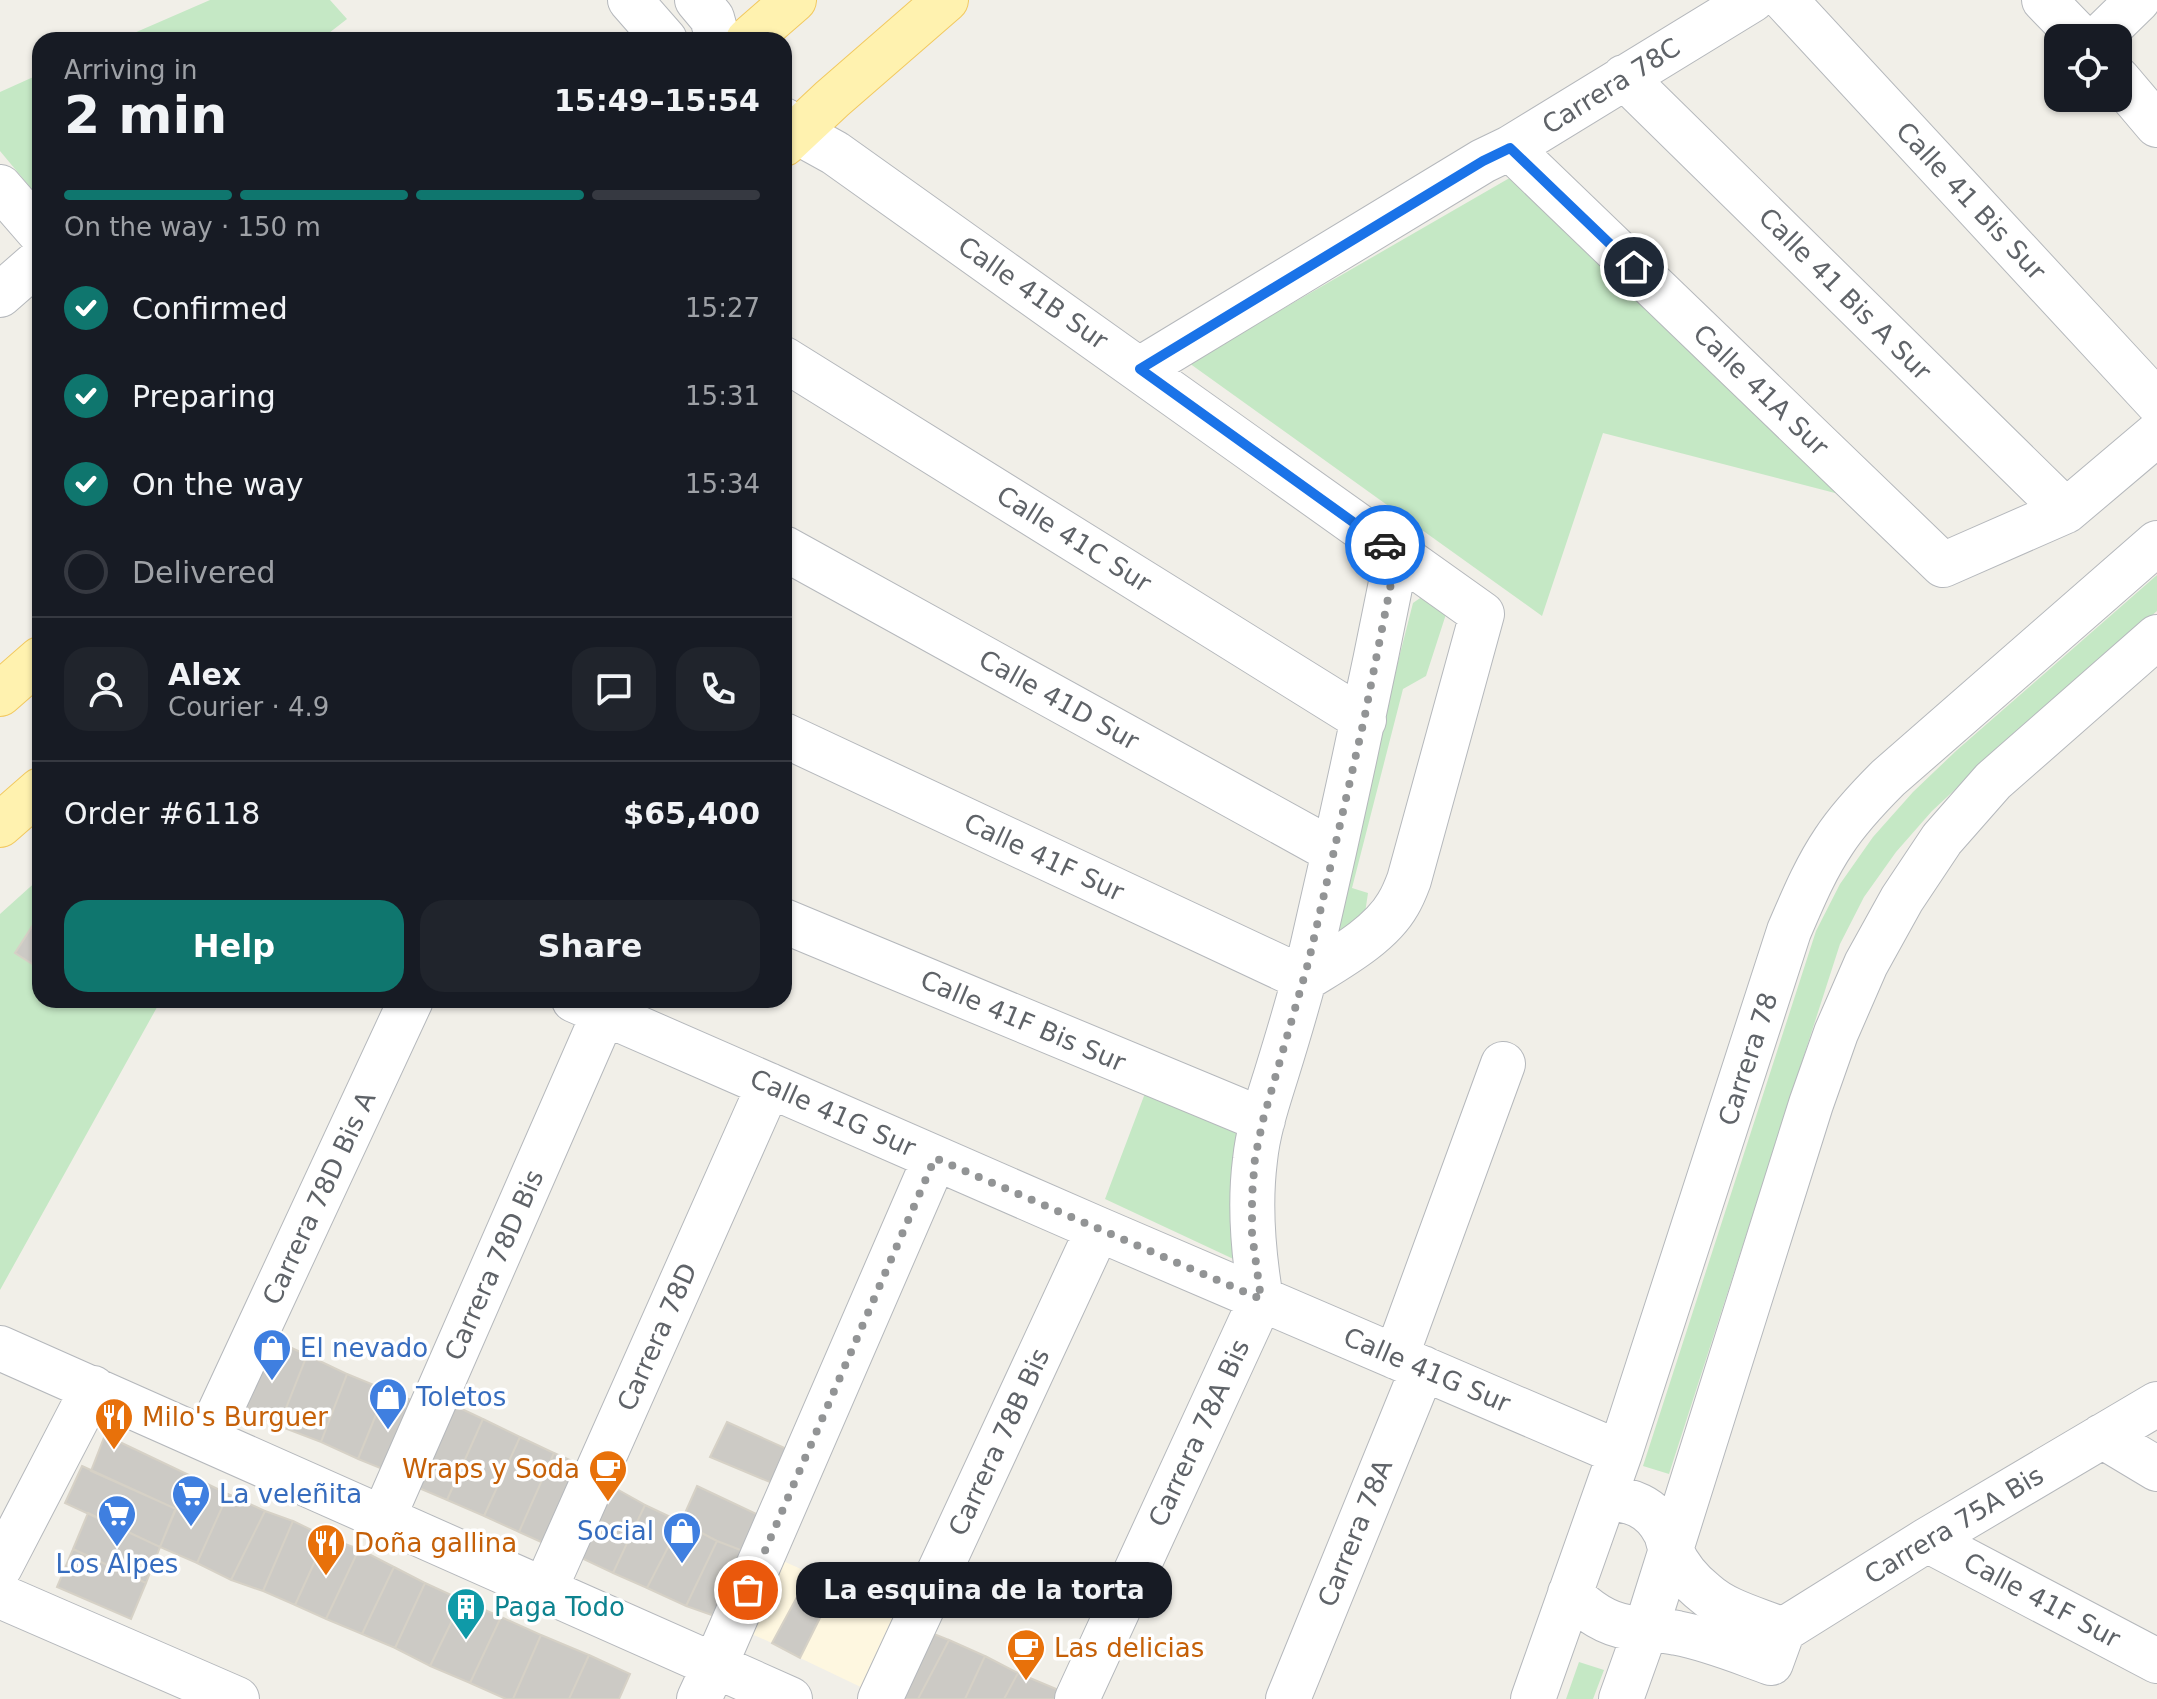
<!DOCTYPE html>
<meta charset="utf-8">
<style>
body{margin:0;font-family:"DejaVu Sans",sans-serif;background:#20242c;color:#f1f3f6;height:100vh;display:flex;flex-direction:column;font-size:30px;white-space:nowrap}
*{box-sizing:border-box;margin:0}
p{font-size:26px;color:#9ea1a6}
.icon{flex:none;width:44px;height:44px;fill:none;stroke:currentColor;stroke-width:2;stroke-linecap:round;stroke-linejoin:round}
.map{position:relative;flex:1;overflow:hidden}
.sheet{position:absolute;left:32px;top:32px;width:760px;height:976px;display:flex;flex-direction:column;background:#171b24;border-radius:24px;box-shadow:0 2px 6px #0004}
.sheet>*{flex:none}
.buttons{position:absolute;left:2044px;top:24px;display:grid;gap:16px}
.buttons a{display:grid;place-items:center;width:88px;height:88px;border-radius:16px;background:#171b24;box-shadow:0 2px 6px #0004;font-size:40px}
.pin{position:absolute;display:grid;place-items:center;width:68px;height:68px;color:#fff;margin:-34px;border:4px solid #fff;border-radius:50%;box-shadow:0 2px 8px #0007}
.courier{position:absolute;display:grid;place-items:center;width:80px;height:80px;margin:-40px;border:6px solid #1a73e8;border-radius:50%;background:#fff;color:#222;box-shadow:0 2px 10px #0007}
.bubble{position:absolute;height:56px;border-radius:24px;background:#171b24;box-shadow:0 2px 6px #0004;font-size:26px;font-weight:600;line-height:56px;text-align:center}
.summary em{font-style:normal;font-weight:600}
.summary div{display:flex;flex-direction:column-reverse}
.summary{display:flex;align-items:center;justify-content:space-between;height:136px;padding:0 32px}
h1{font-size:52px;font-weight:600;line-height:60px}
.bar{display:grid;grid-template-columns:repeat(4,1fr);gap:12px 8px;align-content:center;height:96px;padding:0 32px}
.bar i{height:10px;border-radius:6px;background:#363941}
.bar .current{background:#0f766e}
.bar p{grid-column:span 4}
.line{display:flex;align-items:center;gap:20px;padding:0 32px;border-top:2px solid #363941}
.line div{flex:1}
.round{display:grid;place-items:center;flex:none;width:84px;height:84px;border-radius:24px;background:#20242c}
ol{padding:0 32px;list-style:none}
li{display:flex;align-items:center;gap:24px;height:88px}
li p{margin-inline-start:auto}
li .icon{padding:8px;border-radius:50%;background:#0f766e;color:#fff;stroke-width:4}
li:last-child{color:#9ea1a6}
li i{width:44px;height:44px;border:4px solid #363941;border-radius:50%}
.cta{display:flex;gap:16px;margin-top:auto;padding:16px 32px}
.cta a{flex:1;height:92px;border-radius:24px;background:#0f766e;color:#fff;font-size:32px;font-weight:600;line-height:92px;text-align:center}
.cta a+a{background:#20242c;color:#f1f3f6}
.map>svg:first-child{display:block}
.commercial{fill:#fef7e0}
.green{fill:#c5e8c5}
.building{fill:#cccac5;stroke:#d6d1c6;stroke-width:2}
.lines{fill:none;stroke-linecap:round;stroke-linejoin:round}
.minor-casing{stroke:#b5b8bc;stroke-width:46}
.major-casing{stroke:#f2c960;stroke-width:46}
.minor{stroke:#fff;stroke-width:44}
.major{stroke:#fff2af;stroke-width:44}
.done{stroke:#929495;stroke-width:8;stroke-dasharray:0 14.4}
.route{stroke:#1a73e8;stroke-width:10}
.labels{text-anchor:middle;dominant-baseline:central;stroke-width:7;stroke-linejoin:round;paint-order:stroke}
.street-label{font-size:26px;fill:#5f6368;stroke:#fff}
.shop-label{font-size:26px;fill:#366cbe;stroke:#fff;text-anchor:start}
.food-label{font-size:26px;fill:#c56008;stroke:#fff;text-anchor:start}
.culture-label{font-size:26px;fill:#0d838f;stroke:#fff;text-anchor:start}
</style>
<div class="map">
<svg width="2157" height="1699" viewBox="0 0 2157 1699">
<rect width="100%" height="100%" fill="#f1efe8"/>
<path class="commercial" d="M774 1557 810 1573 772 1643 738 1628Z
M836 1586 902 1623 867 1690 800 1658Z"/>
<path class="green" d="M210 0H330L347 19 320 40H118Z
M40 74V199L0 151V92Z
M1513 176 1862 500 1603 433 1542 616 1189 363Z
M2157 575V611L1976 770 1932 811 1896 852 1864 897 1840 944 1669 1474 1643 1466 1816 931 1840 884 1873 837 1913 792 1957 750Z
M1423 596 1448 608 1426 676 1403 689 1352 888 1368 893 1365 913 1323 955 1413 603Z
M40 878V1000H161L0 1290V914Z
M1147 1088 1248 1125 1242 1263 1105 1199Z
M1579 1662 1604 1670 1593 1699H1566Z"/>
<path class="building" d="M40 914V969L15 953Z
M268 1337 307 1355 279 1426 237 1408Z
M307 1355 347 1374 321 1442 279 1426Z
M347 1374 386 1390 358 1459 321 1442Z
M386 1390 419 1403 390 1472 358 1459Z
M445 1401 483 1419 447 1500 407 1483Z
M483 1419 520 1437 484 1516 447 1500Z
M727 1422 798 1454 784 1488 710 1457Z
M105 1435 189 1475 176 1509 91 1471Z
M520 1437 554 1453 519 1532 484 1516Z
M554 1453 590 1469 552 1547 519 1532Z
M82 1466 176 1509 160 1547 65 1503Z
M189 1475 228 1494 197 1563 160 1547Z
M606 1483 645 1505 613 1573 573 1554Z
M697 1486 769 1520 751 1554 717 1541 681 1522Z
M228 1494 265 1511 231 1580 197 1563Z
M645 1505 681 1522 647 1588 613 1573Z
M265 1511 293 1521 263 1591 231 1580Z
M88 1513 160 1547 146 1583 73 1549Z
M293 1521 326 1537 295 1605 263 1591Z
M681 1522 717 1541 686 1606 647 1588Z
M326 1537 359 1549 326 1619 295 1605Z
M717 1541 751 1554 723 1619 686 1606Z
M73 1549 146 1583 131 1619 57 1587Z
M359 1549 394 1567 362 1634 326 1619Z
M394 1567 425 1583 395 1648 362 1634Z
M810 1573 836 1586 800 1658 772 1643Z
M425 1583 462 1600 430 1666 395 1648Z
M462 1600 501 1617 470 1683 430 1666Z
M501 1617 541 1635 513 1699H506L470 1683Z
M919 1628 949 1640 918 1699H885Z
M541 1635 589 1655 569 1699H513Z
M949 1640 985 1656 965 1699H918Z
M589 1655 630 1674 619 1699H569Z
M985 1656 1018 1673 1004 1699H965Z
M1018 1673 1061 1691 1057 1699H1004Z"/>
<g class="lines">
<defs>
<path id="minor" d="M630 0 665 40
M697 0 712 18 718 40
M1785 0 2157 402
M2044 0 2081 38
M2099 38 2138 0
M1624 77 2066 511
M2118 79 2157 125
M784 120 797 132 835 153 1482 614 1409 880C1406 888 1403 896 1398 904 1380 936 1335 960 1305 979L784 735
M1510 148 1943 565 2066 511 2157 434
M0 187 40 233
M0 295 40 260
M784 359 1364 720
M1140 369 1483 161 1510 148 1752 0
M784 548 1333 851
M784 921 1263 1120
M574 1000 1098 1229 1620 1453
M0 1348 790 1699
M1396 1357 1503 1064
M2102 1436 2157 1469
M206 1438 215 1422 411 1000
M1604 1498C1630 1499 1652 1506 1665 1532 1668 1537 1668 1544 1671 1550 1678 1566 1691 1582 1705 1593 1726 1612 1757 1619 1783 1630
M381 1517 391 1500 604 1013
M1927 1540 2157 1661
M0 1567 93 1388
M543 1589 553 1571 769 1085
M1570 1593C1586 1610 1604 1623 1627 1627 1643 1631 1660 1629 1677 1633 1709 1639 1740 1652 1771 1663
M0 1596 237 1699
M1771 1663 1783 1630 1927 1540 2157 1404
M699 1699 723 1647 935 1158
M880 1699 1098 1229
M1077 1699 1261 1299C1253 1252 1249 1207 1255 1160 1258 1130 1268 1101 1277 1072 1290 1030 1303 987 1313 944 1343 814 1371 684 1397 553
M1288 1699 1423 1368
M1533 1699 1620 1453 1789 931C1802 901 1815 869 1834 841 1849 818 1868 798 1888 778L2157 543
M1621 1699 1646 1629 1811 1104 1836 1033 1866 964 1902 899 1942 839 1993 781 2157 637"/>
<path id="major" d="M748 40 794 0
M784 144 832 99 946 0
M0 694 40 659
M0 825 40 790"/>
</defs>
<use href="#minor" class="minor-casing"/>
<use href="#major" class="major-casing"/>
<use href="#minor" class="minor"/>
<use href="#major" class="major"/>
</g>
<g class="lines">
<path class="done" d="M748 1590 935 1158 1261 1299 1252 1234V1196L1255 1158 1263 1120 1309 960 1364 720 1397 553 1385 545"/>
<path class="route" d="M1385 545 1140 369 1483 161 1510 148 1634 267"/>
</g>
<defs>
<symbol id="shop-pin" viewBox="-11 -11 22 30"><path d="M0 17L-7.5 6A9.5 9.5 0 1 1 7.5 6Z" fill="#3f7fe0" stroke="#fff"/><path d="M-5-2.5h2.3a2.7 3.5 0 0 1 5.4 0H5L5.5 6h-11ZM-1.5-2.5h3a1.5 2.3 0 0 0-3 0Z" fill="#fff"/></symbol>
<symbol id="restaurant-pin" viewBox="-11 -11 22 30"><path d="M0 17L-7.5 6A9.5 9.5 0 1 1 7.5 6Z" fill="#e8710a" stroke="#fff"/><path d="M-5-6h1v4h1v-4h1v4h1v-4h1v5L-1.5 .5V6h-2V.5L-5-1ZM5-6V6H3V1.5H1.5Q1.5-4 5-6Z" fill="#fff"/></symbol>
<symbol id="cafe-pin" viewBox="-11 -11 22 30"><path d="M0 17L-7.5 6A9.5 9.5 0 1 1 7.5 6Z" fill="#e8710a" stroke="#fff"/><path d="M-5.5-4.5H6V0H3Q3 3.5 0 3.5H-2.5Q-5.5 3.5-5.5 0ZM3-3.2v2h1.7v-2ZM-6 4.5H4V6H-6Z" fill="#fff"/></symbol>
<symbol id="supermarket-pin" viewBox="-11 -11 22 30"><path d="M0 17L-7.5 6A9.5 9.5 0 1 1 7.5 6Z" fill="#3f7fe0" stroke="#fff"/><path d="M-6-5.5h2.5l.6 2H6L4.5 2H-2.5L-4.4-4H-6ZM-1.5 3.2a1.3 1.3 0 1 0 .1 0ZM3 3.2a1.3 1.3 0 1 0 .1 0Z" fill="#fff"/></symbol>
<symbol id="building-pin" viewBox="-11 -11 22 30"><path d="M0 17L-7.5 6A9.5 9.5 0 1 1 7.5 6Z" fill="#0f9aa8" stroke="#fff"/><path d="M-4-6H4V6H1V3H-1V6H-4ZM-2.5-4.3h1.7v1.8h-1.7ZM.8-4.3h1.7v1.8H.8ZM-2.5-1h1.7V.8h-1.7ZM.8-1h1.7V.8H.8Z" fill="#fff"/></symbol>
</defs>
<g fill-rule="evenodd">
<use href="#shop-pin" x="250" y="1326" width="44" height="60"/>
<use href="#shop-pin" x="366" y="1375" width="44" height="60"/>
<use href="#restaurant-pin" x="92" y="1395" width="44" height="60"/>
<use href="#cafe-pin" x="586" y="1447" width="44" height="60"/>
<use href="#supermarket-pin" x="169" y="1472" width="44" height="60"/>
<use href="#supermarket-pin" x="95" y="1492" width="44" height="60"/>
<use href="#shop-pin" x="660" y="1509" width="44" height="60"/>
<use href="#restaurant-pin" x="304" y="1521" width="44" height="60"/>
<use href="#building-pin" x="444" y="1585" width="44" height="60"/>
<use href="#cafe-pin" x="1004" y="1626" width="44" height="60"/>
</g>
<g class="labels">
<g class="street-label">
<text transform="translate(1611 86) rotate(-32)">Carrera 78C</text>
<text transform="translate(1971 201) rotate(47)">Calle 41 Bis Sur</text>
<text transform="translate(1033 293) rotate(35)">Calle 41B Sur</text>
<text transform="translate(1845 294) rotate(45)">Calle 41 Bis A Sur</text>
<text transform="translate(1761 390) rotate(44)">Calle 41A Sur</text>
<text transform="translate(1074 539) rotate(32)">Calle 41C Sur</text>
<text transform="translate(1059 700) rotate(29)">Calle 41D Sur</text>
<text transform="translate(1044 857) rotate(25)">Calle 41F Sur</text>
<text transform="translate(1023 1021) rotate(23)">Calle 41F Bis Sur</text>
<text transform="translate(1748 1059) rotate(-72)">Carrera 78</text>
<text transform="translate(833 1113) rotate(24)">Calle 41G Sur</text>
<text transform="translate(319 1198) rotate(-65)">Carrera 78D Bis A</text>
<text transform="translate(494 1265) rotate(-66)">Carrera 78D Bis</text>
<text transform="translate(657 1337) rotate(-66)">Carrera 78D</text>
<text transform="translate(1427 1370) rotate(23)">Calle 41G Sur</text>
<text transform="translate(1199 1433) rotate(-65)">Carrera 78A Bis</text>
<text transform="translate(999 1442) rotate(-65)">Carrera 78B Bis</text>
<text transform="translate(1954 1525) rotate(-31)">Carrera 75A Bis</text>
<text transform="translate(1355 1533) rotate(-68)">Carrera 78A</text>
<text transform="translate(2042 1600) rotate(28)">Calle 41F Sur</text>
</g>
<g class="shop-label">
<text x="300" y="1348">El nevado</text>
<text x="416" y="1397">Toletos</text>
<text x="219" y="1494">La veleñita</text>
<text x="654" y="1531" text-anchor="end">Social</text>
<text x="117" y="1564" text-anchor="middle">Los Alpes</text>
</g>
<g class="food-label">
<text x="142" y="1417">Milo's Burguer</text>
<text x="580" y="1469" text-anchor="end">Wraps y Soda</text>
<text x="354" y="1543">Doña gallina</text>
<text x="1054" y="1648">Las delicias</text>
</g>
<g class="culture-label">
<text x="494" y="1607">Paga Todo</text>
</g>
</g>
</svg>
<div class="buttons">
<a><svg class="icon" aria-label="locate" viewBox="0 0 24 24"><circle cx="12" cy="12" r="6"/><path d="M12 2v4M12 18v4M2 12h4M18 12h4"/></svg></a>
</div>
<div class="pin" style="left:748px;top:1590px;background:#ea580c"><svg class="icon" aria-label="bag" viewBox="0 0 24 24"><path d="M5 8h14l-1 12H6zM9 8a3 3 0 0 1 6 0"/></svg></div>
<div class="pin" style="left:1634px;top:267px;background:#1f2937"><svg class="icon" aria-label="home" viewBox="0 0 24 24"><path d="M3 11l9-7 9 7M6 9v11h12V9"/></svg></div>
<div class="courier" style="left:1385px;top:545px"><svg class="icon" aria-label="car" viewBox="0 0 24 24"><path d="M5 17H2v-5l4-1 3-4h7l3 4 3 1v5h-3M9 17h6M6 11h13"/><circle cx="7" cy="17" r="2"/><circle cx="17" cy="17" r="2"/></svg></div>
<div class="bubble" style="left:796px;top:1562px;width:376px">La esquina de la torta</div>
<section class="sheet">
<div class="summary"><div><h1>2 min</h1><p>Arriving in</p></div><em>15:49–15:54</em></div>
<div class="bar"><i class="current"></i><i class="current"></i><i class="current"></i><i></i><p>On the way · 150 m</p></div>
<ol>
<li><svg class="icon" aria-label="check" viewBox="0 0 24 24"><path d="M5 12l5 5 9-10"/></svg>Confirmed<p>15:27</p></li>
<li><svg class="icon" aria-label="check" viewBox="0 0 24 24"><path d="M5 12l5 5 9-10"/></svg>Preparing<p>15:31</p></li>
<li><svg class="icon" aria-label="check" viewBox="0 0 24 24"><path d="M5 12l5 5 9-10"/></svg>On the way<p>15:34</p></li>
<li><i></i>Delivered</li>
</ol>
<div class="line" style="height:144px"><a class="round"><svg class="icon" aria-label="person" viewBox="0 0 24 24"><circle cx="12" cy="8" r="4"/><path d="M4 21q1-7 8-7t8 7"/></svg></a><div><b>Alex</b><p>Courier · 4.9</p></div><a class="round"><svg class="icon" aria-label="chat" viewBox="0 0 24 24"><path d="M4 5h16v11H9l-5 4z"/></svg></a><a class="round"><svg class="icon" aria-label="phone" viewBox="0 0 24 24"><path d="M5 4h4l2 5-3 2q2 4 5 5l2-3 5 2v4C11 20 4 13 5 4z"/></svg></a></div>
<div class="line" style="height:104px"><div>Order #6118</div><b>$65,400</b></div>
<div class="cta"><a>Help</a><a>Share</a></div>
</section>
</div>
